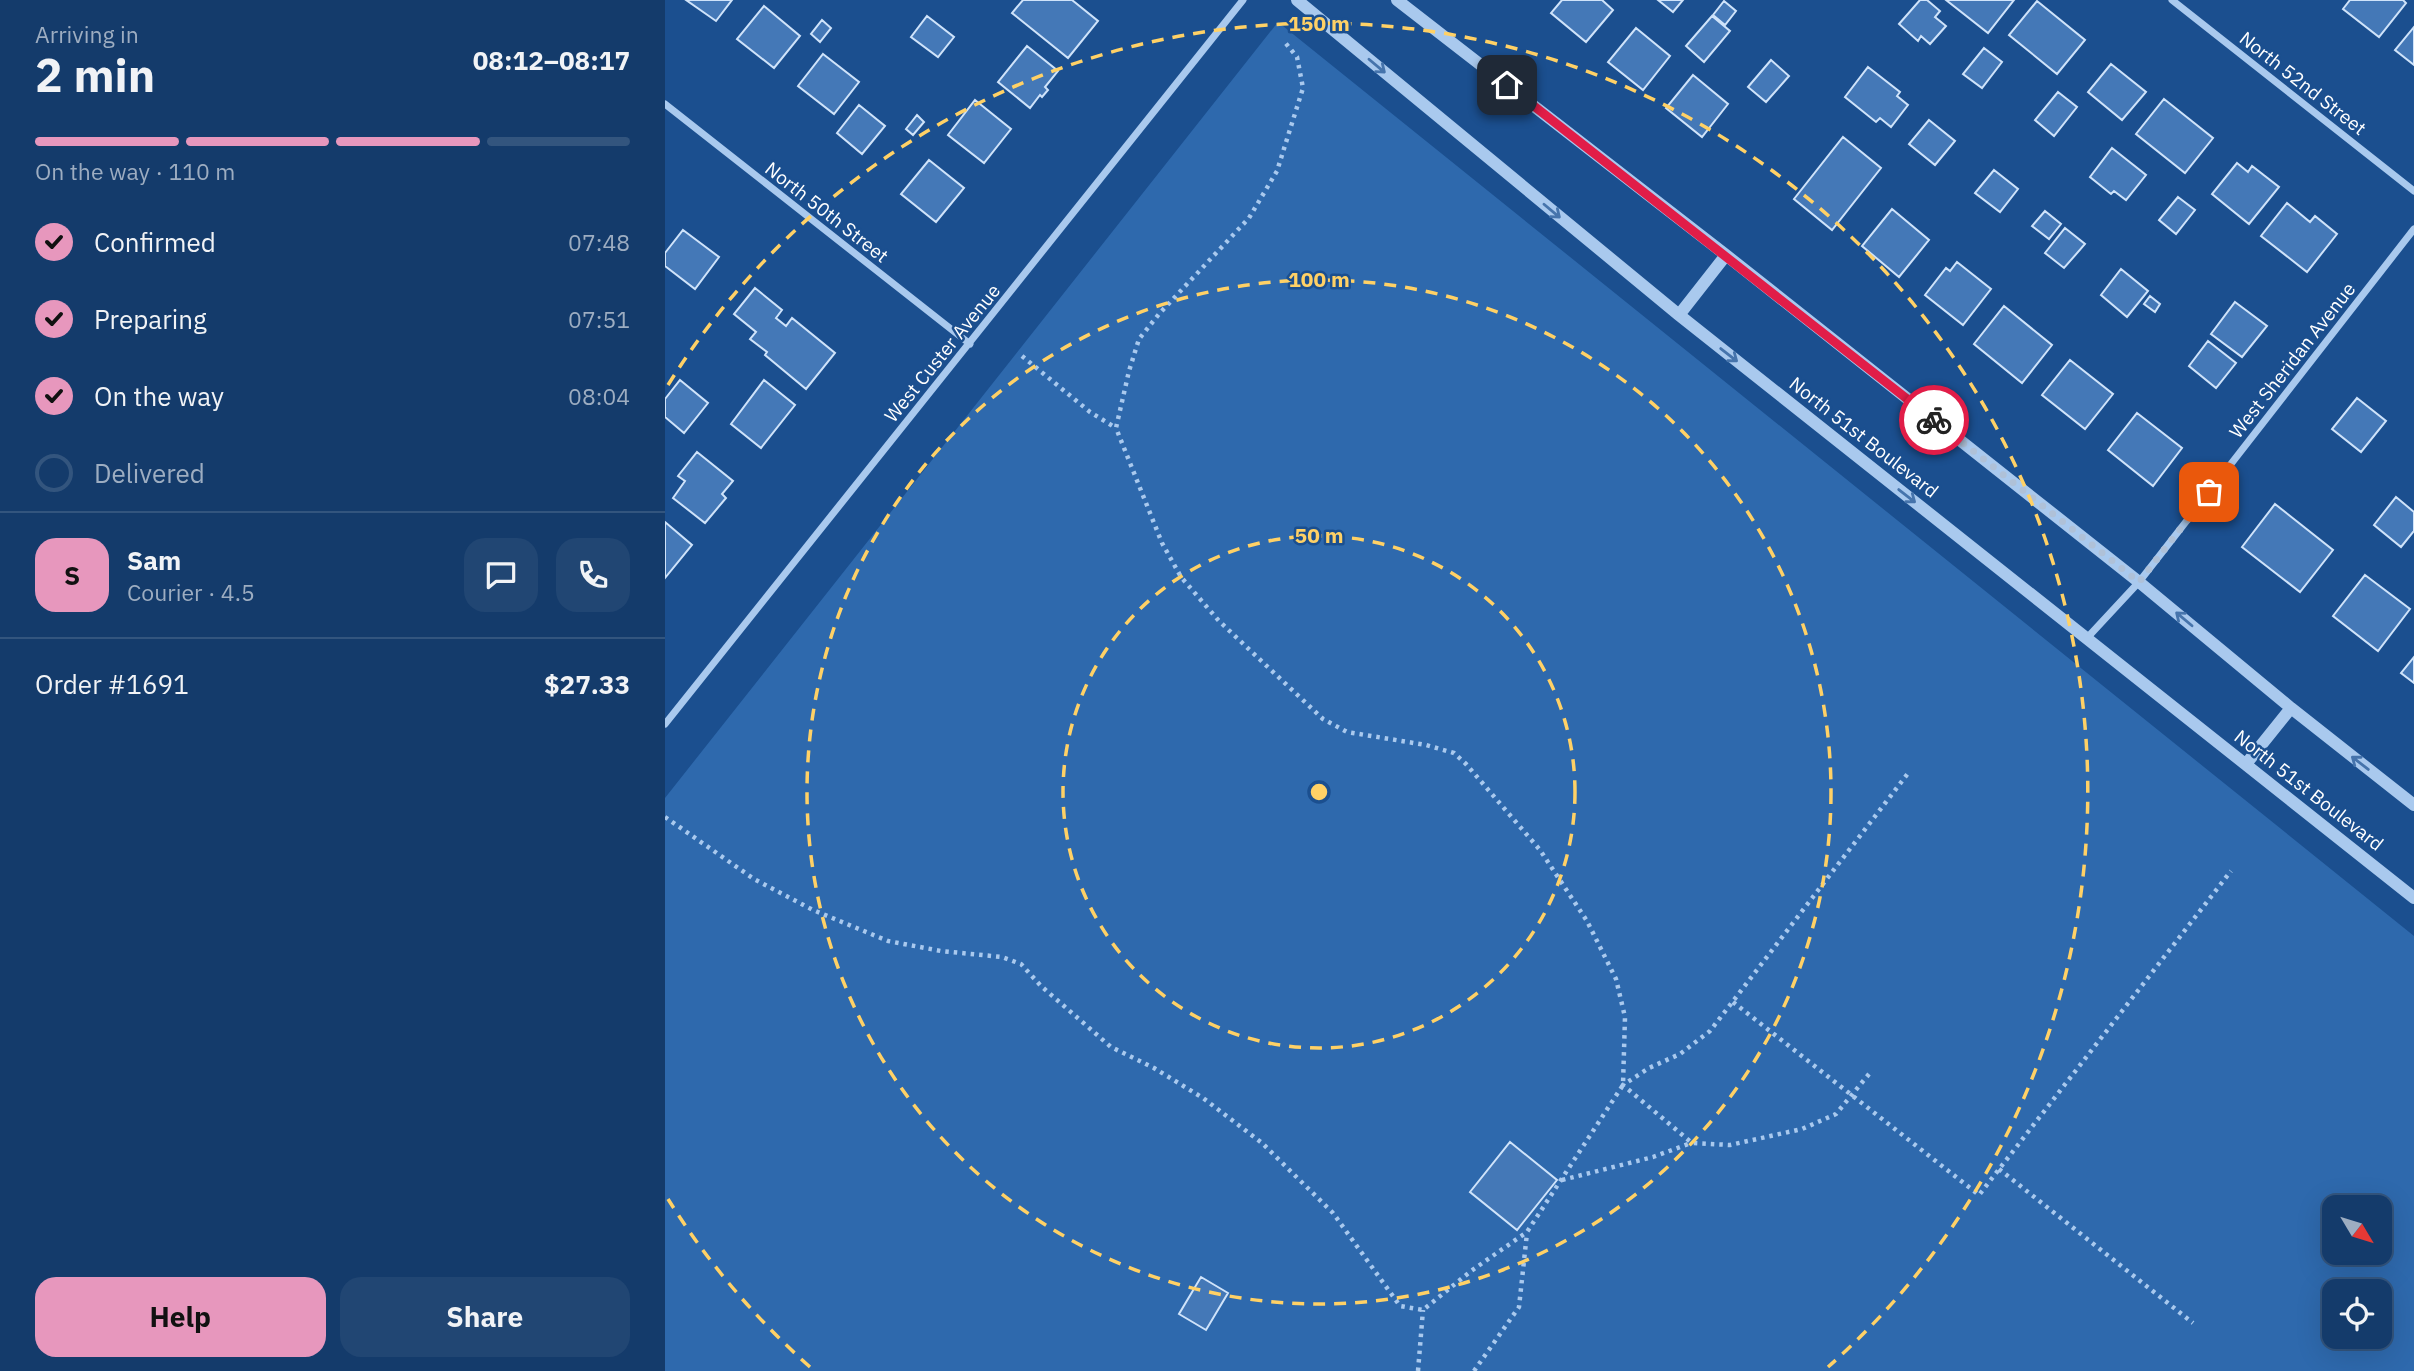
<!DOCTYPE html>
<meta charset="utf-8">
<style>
body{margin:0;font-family:"IBM Plex Sans",sans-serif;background:#214673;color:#f1f3f6;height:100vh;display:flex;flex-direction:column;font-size:26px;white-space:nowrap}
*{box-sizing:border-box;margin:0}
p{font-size:23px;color:#9dadc1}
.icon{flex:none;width:38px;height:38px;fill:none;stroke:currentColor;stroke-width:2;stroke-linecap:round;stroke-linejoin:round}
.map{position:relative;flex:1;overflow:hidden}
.sheet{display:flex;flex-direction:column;background:#143b6b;width:665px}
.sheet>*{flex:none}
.needle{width:46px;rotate:128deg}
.buttons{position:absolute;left:1657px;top:1195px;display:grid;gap:14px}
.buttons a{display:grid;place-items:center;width:70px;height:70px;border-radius:14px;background:#143b6b;box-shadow:0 7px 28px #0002,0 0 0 2px #33557e;font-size:35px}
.pin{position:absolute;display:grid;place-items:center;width:60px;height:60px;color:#fff;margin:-30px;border-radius:14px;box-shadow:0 4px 10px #0006}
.courier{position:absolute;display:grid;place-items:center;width:70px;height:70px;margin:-35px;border:5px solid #e11d48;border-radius:50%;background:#fff;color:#222;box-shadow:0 2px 9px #0007}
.head em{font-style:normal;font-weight:800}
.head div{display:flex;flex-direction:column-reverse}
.head{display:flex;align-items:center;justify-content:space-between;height:119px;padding:0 35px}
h1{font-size:46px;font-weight:800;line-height:52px}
.bar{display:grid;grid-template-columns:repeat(4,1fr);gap:10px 7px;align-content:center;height:84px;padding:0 35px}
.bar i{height:9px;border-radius:5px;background:#33557e}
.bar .current{background:#e797bd}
.bar p{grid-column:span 4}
.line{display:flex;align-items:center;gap:18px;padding:0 35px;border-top:2px solid #33557e}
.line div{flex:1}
.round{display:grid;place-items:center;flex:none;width:74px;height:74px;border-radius:21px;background:#214673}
ol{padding:0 35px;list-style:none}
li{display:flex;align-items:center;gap:21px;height:77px}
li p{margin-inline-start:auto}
li .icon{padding:7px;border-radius:50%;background:#e797bd;color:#111;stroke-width:4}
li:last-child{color:#9dadc1}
li i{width:38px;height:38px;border:4px solid #33557e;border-radius:50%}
.button{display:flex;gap:14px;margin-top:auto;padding:14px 35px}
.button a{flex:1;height:80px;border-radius:21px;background:#e797bd;color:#111;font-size:28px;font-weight:800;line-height:80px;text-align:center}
.button a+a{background:#214673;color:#f1f3f6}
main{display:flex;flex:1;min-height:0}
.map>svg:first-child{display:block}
.green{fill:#2e69ad;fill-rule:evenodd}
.building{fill:#4478b7;stroke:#cfe3fa;stroke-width:2}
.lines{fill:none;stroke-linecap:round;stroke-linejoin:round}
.path{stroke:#a9c9ee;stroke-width:4.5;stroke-dasharray:3.5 5;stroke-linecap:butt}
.minor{stroke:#a9c9ee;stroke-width:7}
.tertiary{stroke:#a9c9ee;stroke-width:12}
.oneway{stroke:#4674ac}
.done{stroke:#afc1d8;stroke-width:7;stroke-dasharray:0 12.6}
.route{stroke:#e11d48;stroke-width:9}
.ring{fill:none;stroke:#ffd166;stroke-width:3.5;stroke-dasharray:12 9}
.labels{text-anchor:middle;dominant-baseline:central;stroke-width:5;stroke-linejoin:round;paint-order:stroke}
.street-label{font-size:19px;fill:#fff;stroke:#1b4f8f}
.centre{fill:#ffd166;stroke:#1b4f8f;stroke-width:3.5}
.ring-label{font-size:21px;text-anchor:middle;font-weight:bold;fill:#ffd166;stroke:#1b4f8f;stroke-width:5;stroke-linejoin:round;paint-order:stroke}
</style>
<main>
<section class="sheet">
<div class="head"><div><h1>2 min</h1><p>Arriving in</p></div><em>08:12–08:17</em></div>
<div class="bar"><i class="current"></i><i class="current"></i><i class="current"></i><i></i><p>On the way · 110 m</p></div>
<ol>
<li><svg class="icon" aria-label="check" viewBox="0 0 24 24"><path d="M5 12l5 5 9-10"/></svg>Confirmed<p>07:48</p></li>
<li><svg class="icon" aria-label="check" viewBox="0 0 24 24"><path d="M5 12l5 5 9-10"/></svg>Preparing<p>07:51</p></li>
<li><svg class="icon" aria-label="check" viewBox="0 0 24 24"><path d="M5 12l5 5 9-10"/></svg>On the way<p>08:04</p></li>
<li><i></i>Delivered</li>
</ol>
<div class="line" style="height:126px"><b class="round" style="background:#e797bd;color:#111">S</b><div><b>Sam</b><p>Courier · 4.5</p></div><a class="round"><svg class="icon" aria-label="chat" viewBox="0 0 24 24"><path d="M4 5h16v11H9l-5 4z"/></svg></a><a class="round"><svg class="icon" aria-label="phone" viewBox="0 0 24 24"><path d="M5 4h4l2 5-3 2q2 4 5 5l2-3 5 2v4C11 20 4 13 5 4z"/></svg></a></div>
<div class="line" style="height:91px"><div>Order #1691</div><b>$27.33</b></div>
<div class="button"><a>Help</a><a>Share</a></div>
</section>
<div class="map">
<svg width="1749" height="1371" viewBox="0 0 1749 1371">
<rect width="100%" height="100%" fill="#1b4f8f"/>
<path class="green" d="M613 22 1749 936V1371H0V798ZM1670 1208H1715V1253H1670ZM1670 1292H1715V1337H1670Z"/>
<path class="building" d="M21 0H67L51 21Z
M358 0H407L433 21 403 58 347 13Z
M897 0H937L948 10 921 42 886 13Z
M993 0H1018L1008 12Z
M1255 0H1262L1275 11 1270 17 1281 26 1265 44 1256 36 1253 41 1234 24Z
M1281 0H1349L1323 33Z
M1685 0H1738L1741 3 1714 37 1678 9Z
M1059 1 1071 11 1060 25 1048 15Z
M1372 1 1420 40 1392 74 1344 35Z
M99 6 135 36 109 68 72 39Z
M262 16 289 37 273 57 246 37Z
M1047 16 1065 31 1039 62 1021 46Z
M157 20 166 28 155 42 146 34Z
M1749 27V65L1730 50Z
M971 28 1005 56 978 90 943 62Z
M362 46 393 71 380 87 383 90 377 97 375 95 365 108 333 82Z
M1319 48 1337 62 1317 88 1298 74Z
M158 54 194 82 169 114 133 86Z
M1106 60 1124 76 1101 102 1083 87Z
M1446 64 1481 92 1457 120 1423 92Z
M1203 67 1235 92 1232 96 1243 105 1226 127 1215 118 1211 122 1180 97Z
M1028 75 1063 104 1037 137 1001 108Z
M1393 92 1412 107 1389 136 1370 120Z
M1499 99 1548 138 1520 173 1471 134Z
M310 100 346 129 319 163 283 135Z
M194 105 220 126 197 154 172 133Z
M252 115 259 122 248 135 241 129Z
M1264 120 1290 141 1270 165 1244 144Z
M1178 137 1216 168 1167 230 1129 199Z
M1447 148 1481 175 1461 200 1449 191 1446 194 1425 177Z
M264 160 299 188 271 222 236 194Z
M1572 163 1583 172 1587 166 1614 187 1584 224 1547 194Z
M1329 170 1353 189 1335 212 1310 193Z
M1513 197 1530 210 1511 234 1494 220Z
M1622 203 1645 222 1650 216 1672 234 1642 272 1596 236Z
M1227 209 1264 240 1234 277 1197 246Z
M1380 211 1396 224 1384 239 1367 226Z
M1400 228 1420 244 1399 268 1380 253Z
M18 230 54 257 30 289 0 266V253Z
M1292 262 1326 289 1298 325 1260 295 1281 268 1285 271Z
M1456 269 1483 291 1462 317 1436 295Z
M90 288 117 310 111 318 121 326 127 318 170 353 141 389 100 355 102 352 85 339 91 332 69 314Z
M1485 296 1495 304 1490 312 1479 304Z
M1570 302 1602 326 1577 357 1546 334Z
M1339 306 1387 345 1357 383 1309 344Z
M1543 341 1571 363 1551 388 1524 366Z
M1405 360 1448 394 1420 429 1377 395Z
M15 380 43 403 19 433 0 417V399Z
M99 380 130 405 96 448 66 424Z
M1692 398 1721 421 1696 452 1667 429Z
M1472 413 1517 448 1488 486 1443 450Z
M32 452 68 481 57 494 61 498 40 523 8 498 20 481 13 476Z
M1731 497 1749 512V531L1736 547 1709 525Z
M1610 504 1668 550 1635 592 1577 547Z
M0 522 27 545 0 578Z
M1700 575 1745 609 1713 651 1668 616Z
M1749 657V683L1736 673Z
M845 1142 892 1180 852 1230 805 1192Z
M536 1277 563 1293 541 1330 514 1314Z"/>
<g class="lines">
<path class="path" d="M357 356 425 412 451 428
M0 817 89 879 148 910 223 941 276 951 337 957 356 964 376 986 446 1047 489 1068 538 1098 597 1143 668 1213 735 1306 758 1310 806 1271 862 1232 958 1085 960 1017 951 979 922 921 875 850 801 764 789 753 761 745 682 732 658 719 554 621 516 577 497 543 451 428 464 371 474 339 494 314 584 218 612 171 638 88 632 57 618 40
M1068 1002 1314 1195 1566 871
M1204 1074 1171 1114 1137 1129 1065 1145 1027 1143 958 1085 984 1068 1015 1054 1045 1031 1244 772
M1334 1169 1528 1323
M897 1180 988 1157 1026 1143
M753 1371 758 1310
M809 1371 854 1307 862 1233"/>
<path class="minor" d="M1507 0 1749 191
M0 104 305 344
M1422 638 1474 582 1749 229
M0 724 578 0"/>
<path class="tertiary" d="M632 0 1014 315 1749 898
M732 0 1061 255 1474 582 1626 708 1749 805
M1014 315 1061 255
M1581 764 1626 708"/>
</g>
<defs><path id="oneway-shaft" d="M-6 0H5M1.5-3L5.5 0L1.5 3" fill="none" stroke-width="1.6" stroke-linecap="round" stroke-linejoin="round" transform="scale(1.75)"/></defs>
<g class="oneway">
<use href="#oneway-shaft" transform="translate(712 66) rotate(40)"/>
<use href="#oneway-shaft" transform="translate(887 211) rotate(40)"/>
<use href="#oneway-shaft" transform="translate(1064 355) rotate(38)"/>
<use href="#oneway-shaft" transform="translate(1242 496) rotate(38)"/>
<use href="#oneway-shaft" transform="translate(1519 619) rotate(-140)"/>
<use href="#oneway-shaft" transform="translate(1695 763) rotate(-142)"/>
</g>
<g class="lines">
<path class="done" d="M1269 420 1474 582 1544 492"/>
<path class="route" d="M842 85 1269 420"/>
</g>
<g class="ring">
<circle cx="654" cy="792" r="256"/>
<circle cx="654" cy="792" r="512"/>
<path d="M145 1367A768 768 0 0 1 3 1199M3 385A768 768 0 1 1 1163 1367"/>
</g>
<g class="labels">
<g class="street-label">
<text transform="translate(1638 83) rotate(38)">North 52nd Street</text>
<text transform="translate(162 212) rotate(38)">North 50th Street</text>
<text transform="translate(277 353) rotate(-51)">West Custer Avenue</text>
<text transform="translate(1627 360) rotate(-52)">West Sheridan Avenue</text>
<text transform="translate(1199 437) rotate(38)">North 51st Boulevard</text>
<text transform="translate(1644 790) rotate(38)">North 51st Boulevard</text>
</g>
</g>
<circle cx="654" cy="792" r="10" class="centre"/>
<g class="ring-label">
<text x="654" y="31">150 m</text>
<text x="654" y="287">100 m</text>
<text x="654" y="543">50 m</text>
</g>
</svg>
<div class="buttons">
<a><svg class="needle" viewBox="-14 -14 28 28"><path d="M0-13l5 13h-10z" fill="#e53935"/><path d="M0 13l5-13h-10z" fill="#9dadc1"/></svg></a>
<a><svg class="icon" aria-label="locate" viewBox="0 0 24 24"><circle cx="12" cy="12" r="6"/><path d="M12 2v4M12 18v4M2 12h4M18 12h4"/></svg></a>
</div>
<div class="pin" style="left:1544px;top:492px;background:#ea580c"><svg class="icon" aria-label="bag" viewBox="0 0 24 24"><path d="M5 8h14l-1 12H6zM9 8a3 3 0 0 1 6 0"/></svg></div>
<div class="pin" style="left:842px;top:85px;background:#1f2937"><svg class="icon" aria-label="home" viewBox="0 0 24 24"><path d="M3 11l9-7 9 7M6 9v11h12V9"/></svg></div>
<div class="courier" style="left:1269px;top:420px"><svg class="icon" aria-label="bike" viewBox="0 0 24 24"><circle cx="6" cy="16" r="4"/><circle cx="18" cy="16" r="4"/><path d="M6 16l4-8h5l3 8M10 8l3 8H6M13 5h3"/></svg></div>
</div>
</main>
